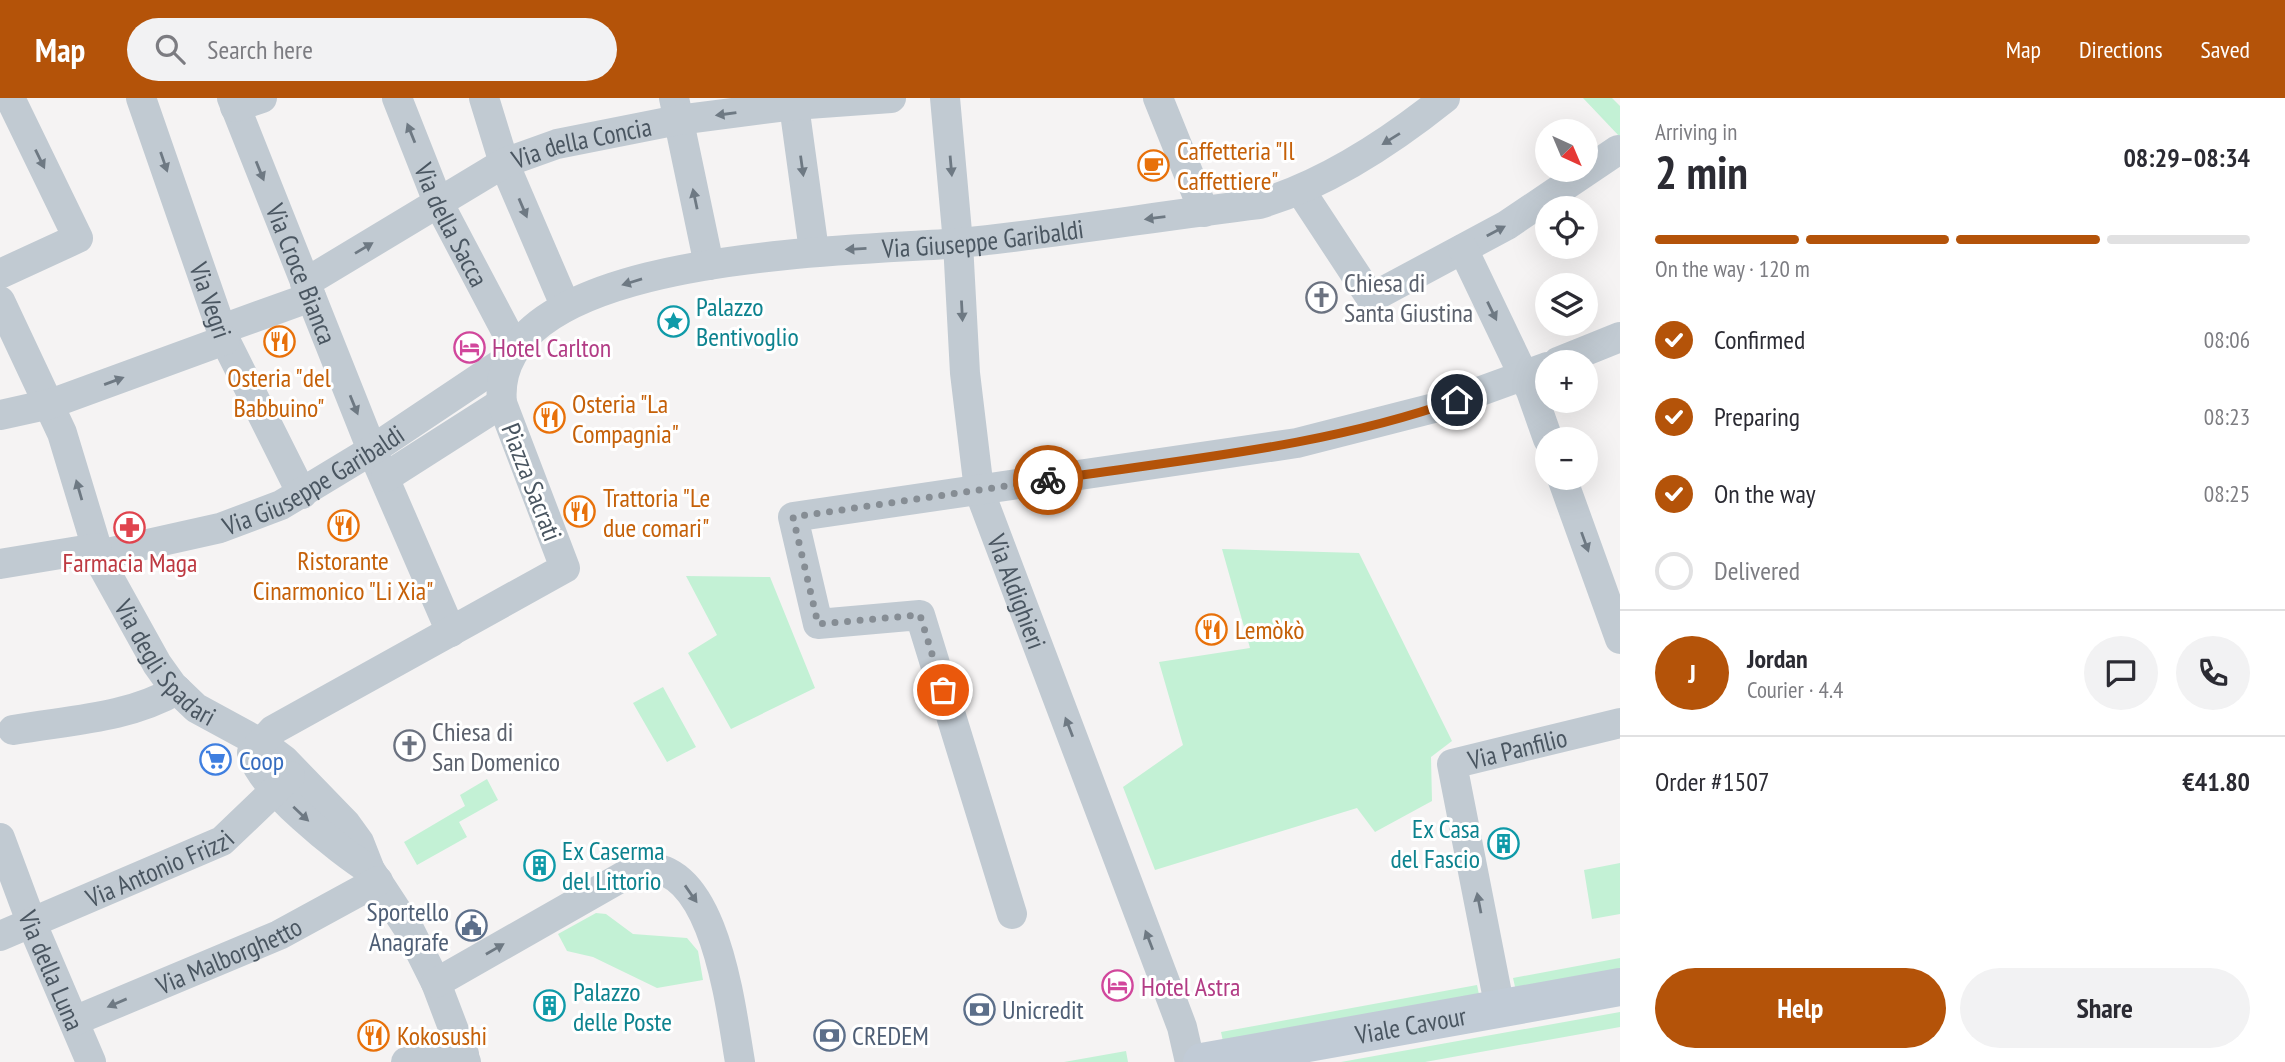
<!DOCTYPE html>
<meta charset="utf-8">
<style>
body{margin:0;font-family:"PT Sans Narrow",sans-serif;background:#f2f2f3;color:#2b2b33;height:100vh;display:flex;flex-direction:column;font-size:26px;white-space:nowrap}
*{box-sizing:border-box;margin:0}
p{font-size:23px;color:#7c7c81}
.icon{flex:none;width:38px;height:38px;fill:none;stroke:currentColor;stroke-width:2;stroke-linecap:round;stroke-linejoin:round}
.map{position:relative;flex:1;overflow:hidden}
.details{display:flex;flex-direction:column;background:#fff;width:665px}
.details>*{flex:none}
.needle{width:46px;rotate:136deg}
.fabs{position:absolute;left:1535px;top:21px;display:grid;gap:14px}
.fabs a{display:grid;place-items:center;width:63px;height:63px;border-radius:50%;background:#fff;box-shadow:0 7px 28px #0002;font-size:35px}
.pin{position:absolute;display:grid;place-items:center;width:60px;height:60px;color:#fff;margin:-30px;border:4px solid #fff;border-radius:50%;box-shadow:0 2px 7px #0007}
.courier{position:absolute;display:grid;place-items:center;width:70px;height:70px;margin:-35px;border:5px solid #b45309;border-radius:50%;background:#fff;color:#222;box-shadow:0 2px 9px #0007}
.head em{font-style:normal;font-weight:700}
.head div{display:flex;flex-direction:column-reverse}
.head{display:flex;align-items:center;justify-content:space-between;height:119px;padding:0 35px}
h1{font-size:46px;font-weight:700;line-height:52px}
.bar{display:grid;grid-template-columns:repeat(4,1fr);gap:10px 7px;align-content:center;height:84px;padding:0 35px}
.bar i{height:9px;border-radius:5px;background:#e1e1e2}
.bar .selected{background:#b45309}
.bar p{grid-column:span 4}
.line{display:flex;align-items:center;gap:18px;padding:0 35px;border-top:2px solid #e1e1e2}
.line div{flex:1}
.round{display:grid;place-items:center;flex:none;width:74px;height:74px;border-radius:37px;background:#f2f2f3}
ol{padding:0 35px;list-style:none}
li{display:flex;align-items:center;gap:21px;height:77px}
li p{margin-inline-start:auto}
li .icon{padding:7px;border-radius:50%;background:#b45309;color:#fff;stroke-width:4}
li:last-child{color:#7c7c81}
li i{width:38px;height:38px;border:4px solid #e1e1e2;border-radius:50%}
.action{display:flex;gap:14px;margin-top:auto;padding:14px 35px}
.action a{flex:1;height:80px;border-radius:42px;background:#b45309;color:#fff;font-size:28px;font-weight:700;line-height:80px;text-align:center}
.action a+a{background:#f2f2f3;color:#2b2b33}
header{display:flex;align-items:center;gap:42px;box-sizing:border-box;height:98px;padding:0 35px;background:#b45309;color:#fff}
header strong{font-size:33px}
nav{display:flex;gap:38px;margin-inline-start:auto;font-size:24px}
.search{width:490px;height:63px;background:#f2f2f3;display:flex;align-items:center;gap:18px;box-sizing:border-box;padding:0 24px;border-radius:38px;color:#7c7c81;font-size:26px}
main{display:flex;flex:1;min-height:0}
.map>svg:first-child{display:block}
.green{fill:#c3f1d5}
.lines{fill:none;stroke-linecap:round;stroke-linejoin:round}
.street{stroke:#c1cad2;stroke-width:30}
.secondary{stroke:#c1cbd6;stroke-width:38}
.oneway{fill:#6e7983}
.done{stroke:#868d94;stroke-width:7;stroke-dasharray:0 12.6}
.route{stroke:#b45309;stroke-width:9}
.labels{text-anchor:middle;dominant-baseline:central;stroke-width:6;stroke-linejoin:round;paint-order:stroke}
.street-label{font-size:26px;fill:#4a5661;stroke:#fff}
.food-label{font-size:26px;fill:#c56008;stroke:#fff;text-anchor:start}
.worship-label{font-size:26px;fill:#5b616d;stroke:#fff;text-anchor:start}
.culture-label{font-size:26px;fill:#0d838f;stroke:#fff;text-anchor:start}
.hotel-label{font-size:26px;fill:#b23c85;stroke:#fff;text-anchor:start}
.health-label{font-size:26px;fill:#be3a42;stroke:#fff}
.shop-label{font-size:26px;fill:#366cbe;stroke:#fff;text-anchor:start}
.service-label{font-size:26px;fill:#4e5e75;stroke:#fff;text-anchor:start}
</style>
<header>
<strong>Map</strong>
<div class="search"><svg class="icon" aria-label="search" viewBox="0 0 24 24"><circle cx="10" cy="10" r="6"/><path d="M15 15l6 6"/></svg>Search here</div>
<nav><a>Map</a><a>Directions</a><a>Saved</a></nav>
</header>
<main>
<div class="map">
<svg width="1620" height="964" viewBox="0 0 1620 964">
<rect width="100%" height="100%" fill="#f5f3f3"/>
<path class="green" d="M1583 0H1612L1620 8V39Z
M1222 451 1359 455 1452 643 1431 659 1432 703 1375 734 1357 710 1155 772 1123 689 1183 647 1159 564 1250 550Z
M686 478 770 479 815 590 731 631 688 555 717 537Z
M663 589 696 649 667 664 633 605Z
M487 681 498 702 459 724 467 739 417 767 404 744 465 708 460 697Z
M1620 765V816L1592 821 1584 772Z
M596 815 606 816 633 836 687 840 698 853 703 882 657 890 593 859 567 853 558 836Z
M1620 860V874L1516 893 1513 880Z
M1477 887 1480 901 1224 948 1221 934Z
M1620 914V929L1425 964H1341Z
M1126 953 1128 964H1064Z"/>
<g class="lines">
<g class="street">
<path id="s1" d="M141 0 225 242 302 396"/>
<path id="s2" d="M232 0 372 352 451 534"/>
<path id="s3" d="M397 0 438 104 515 250"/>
<path d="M484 0 504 65 565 207"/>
<path d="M674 0 709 167"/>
<path d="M793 0 814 153"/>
<path id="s4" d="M945 0 958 145 965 275 979 392 1182 929 1190 964"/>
<path d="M1158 0 1204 114"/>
<path d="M235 9 262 0"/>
<path d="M1300 92 1371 200 1507 127 1618 52"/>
<path d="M1463 151 1531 293 1548 341"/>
<path d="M0 176 78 140 10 0"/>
<path id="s5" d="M305 185 504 65 557 46 678 22 794 7 891 0"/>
<path id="s6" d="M0 203 62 335 102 467 157 566 172 587 196 610 264 647 284 662 346 726 359 744 370 772 410 833 436 885 466 964"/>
<path d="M222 231 311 199"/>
<path d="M1558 264 1620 239"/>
<path d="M0 317 50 306 225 242"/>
<path d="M386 379 502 305"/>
<path d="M1562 380 1620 541"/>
<path id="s7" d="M99 457 220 430 281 407 372 352 508 261"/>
<path d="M0 466 97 450"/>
<path d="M13 632C69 622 126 621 177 592"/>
<path id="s8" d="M0 740 32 826 91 964"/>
<path id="s9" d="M370 772C341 754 259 689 252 655L273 632 565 470 502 305C487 151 860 154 959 145 1059 135 1159 118 1259 106 1327 86 1390 44 1445 0"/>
<path d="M1012 816 920 517 818 526 793 419 1297 345 1434 310 1547 269"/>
<path id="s10" d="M0 838 222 743 290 678"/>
<path d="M436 885 636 771C715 754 731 913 740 964"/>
<path id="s11" d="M1500 911 1452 666 1620 625"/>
<path id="s12" d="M74 923 279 837 378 783"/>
<path d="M406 964 464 956"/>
</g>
<path class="secondary" id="s13" d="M1202 964 1620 889"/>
</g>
<defs><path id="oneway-solid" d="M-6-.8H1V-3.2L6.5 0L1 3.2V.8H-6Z" transform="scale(1.75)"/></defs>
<g class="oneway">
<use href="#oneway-solid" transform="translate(726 16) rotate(172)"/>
<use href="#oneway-solid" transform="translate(411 35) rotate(-112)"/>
<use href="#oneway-solid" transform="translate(1391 41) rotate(148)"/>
<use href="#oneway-solid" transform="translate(40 61) rotate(64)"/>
<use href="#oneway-solid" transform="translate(164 64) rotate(71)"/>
<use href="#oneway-solid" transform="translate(802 68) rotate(82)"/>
<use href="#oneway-solid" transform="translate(951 68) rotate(85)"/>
<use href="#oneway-solid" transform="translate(260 73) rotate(68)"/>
<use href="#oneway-solid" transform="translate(695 101) rotate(-102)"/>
<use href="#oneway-solid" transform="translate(523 110) rotate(67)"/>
<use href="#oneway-solid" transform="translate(1155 120) rotate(173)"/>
<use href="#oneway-solid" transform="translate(1496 133) rotate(-28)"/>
<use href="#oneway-solid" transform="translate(364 150) rotate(-31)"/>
<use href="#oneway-solid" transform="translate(856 151) rotate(177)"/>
<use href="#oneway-solid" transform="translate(632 184) rotate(163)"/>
<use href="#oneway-solid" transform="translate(962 213) rotate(87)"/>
<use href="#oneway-solid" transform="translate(1492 213) rotate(64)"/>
<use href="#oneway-solid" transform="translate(114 283) rotate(-20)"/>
<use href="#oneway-solid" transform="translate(354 307) rotate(68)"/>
<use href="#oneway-solid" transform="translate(79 392) rotate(-106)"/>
<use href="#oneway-solid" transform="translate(1585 444) rotate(70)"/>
<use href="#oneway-solid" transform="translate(1069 629) rotate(-111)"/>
<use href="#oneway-solid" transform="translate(301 716) rotate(43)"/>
<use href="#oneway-solid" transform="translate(691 796) rotate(55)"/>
<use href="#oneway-solid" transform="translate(1479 805) rotate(-101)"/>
<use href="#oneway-solid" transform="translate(1149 842) rotate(-111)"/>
<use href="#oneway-solid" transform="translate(495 851) rotate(-30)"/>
<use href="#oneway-solid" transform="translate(117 905) rotate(157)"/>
</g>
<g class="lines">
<path class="done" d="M943 592 920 517 818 526 793 419 1048 382"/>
<path class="route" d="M1048 382C1185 361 1325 349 1457 302"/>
</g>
<defs>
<symbol id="cafe-ring" viewBox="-11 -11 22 22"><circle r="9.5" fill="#fff" stroke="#e8710a" stroke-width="1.5"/><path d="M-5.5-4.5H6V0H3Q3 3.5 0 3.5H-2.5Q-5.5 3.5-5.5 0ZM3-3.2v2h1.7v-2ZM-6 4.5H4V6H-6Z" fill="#e8710a"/></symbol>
<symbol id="church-ring" viewBox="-11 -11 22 22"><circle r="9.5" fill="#fff" stroke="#6b7280" stroke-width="1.5"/><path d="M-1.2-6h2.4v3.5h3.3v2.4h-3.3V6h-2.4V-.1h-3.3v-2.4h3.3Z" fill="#6b7280"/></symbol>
<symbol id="sight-ring" viewBox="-11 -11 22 22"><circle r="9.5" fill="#fff" stroke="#0f9aa8" stroke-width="1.5"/><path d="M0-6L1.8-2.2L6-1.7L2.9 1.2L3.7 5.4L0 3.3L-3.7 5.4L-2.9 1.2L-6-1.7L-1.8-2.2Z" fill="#0f9aa8"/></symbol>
<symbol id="restaurant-ring" viewBox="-11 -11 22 22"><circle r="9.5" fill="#fff" stroke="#e8710a" stroke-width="1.5"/><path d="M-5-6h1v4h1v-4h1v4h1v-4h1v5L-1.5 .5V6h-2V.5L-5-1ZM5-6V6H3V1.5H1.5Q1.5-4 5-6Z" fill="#e8710a"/></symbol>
<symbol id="hotel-ring" viewBox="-11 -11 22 22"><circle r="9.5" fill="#fff" stroke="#d1479c" stroke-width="1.5"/><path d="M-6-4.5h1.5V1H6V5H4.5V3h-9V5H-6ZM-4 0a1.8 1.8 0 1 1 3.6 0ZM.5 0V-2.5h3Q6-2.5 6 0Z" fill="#d1479c"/></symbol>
<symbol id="pharmacy-ring" viewBox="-11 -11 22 22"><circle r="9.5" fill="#fff" stroke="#e0444e" stroke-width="1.5"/><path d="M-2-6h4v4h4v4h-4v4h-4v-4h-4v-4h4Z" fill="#e0444e"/></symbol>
<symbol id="supermarket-ring" viewBox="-11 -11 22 22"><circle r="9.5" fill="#fff" stroke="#3f7fe0" stroke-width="1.5"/><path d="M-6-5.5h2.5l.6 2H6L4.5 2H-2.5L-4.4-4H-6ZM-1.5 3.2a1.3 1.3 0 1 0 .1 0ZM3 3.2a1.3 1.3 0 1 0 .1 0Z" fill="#3f7fe0"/></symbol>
<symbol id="building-ring" viewBox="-11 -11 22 22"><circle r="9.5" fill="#fff" stroke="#0f9aa8" stroke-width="1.5"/><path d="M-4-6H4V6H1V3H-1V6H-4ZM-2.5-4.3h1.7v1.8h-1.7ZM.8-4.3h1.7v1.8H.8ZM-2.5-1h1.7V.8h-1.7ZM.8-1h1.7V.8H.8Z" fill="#0f9aa8"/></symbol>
<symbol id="civic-ring" viewBox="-11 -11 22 22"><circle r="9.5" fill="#fff" stroke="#5c6f8a" stroke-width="1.5"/><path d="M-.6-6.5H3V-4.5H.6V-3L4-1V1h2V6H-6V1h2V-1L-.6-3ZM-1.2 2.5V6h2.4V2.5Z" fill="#5c6f8a"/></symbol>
<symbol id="bank-ring" viewBox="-11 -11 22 22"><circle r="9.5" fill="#fff" stroke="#5c6f8a" stroke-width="1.5"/><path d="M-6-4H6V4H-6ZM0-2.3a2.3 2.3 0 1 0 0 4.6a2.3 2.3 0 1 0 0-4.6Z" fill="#5c6f8a"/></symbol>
</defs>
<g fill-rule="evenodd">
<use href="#cafe-ring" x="1136" y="50" width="35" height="35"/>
<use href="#church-ring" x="1304" y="182" width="35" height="35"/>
<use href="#sight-ring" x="656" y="206" width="35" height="35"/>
<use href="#restaurant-ring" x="262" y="226" width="35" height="35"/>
<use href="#hotel-ring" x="452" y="232" width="35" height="35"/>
<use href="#restaurant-ring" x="532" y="302" width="35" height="35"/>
<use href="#restaurant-ring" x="562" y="396" width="35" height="35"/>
<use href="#restaurant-ring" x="326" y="410" width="35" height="35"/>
<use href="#pharmacy-ring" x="112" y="412" width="35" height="35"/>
<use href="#restaurant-ring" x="1194" y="514" width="35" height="35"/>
<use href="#church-ring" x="392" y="630" width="35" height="35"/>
<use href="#supermarket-ring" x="198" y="644" width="35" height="35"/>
<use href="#building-ring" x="1486" y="728" width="35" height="35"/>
<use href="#building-ring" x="522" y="750" width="35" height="35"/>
<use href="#civic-ring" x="454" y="810" width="35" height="35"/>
<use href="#hotel-ring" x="1100" y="870" width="35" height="35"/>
<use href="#building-ring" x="532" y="890" width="35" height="35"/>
<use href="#bank-ring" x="962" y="894" width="35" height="35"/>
<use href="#restaurant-ring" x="356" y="920" width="35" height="35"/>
<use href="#bank-ring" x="812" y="920" width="35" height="35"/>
</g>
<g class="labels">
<g class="street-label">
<text stroke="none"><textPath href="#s5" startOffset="313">Via della Concia</textPath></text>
<text stroke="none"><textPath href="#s3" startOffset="138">Via della Sacca</textPath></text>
<text stroke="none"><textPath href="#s9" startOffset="1258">Via Giuseppe Garibaldi</textPath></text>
<text stroke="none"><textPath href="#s2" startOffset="189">Via Croce Bianca</textPath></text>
<text stroke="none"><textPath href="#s1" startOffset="214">Via Vegri</textPath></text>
<text stroke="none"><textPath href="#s7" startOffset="229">Via Giuseppe Garibaldi</textPath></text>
<text transform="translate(532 384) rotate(69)">Piazza Sacrati</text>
<text stroke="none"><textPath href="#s4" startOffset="502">Via Aldighieri</textPath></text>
<text stroke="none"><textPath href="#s6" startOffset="401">Via degli Spadari</textPath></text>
<text stroke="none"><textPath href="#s11" startOffset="317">Via Panfilio</textPath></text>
<text stroke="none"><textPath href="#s10" startOffset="173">Via Antonio Frizzi</textPath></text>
<text stroke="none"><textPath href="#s12" startOffset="168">Via Malborghetto</textPath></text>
<text stroke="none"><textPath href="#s8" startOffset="142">Via della Luna</textPath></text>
<text stroke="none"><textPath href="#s13" startOffset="212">Viale Cavour</textPath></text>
</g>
<g class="food-label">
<text x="1177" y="52">Caffetteria "Il<tspan x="1177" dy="30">Caffettiere"</tspan></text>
<text x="279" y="279" text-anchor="middle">Osteria "del<tspan x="279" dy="30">Babbuino"</tspan></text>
<text x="572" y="305">Osteria "La<tspan x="572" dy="30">Compagnia"</tspan></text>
<text x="603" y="399">Trattoria "Le<tspan x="603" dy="30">due comari"</tspan></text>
<text x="343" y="462" text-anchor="middle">Ristorante<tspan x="343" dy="30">Cinarmonico "Li Xia"</tspan></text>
<text x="1235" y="531">Lemòkò</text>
<text x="397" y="937">Kokosushi</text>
</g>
<g class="worship-label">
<text x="1344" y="184">Chiesa di<tspan x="1344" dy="30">Santa Giustina</tspan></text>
<text x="432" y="633">Chiesa di<tspan x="432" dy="30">San Domenico</tspan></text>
</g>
<g class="culture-label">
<text x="696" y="208">Palazzo<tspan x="696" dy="30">Bentivoglio</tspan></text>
<text x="1480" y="730" text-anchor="end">Ex Casa<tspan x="1480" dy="30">del Fascio</tspan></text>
<text x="562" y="752">Ex Caserma<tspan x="562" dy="30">del Littorio</tspan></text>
<text x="573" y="893">Palazzo<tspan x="573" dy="30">delle Poste</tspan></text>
</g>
<g class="hotel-label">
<text x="492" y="249">Hotel Carlton</text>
<text x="1141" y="888">Hotel Astra</text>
</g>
<g class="health-label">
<text x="130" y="464">Farmacia Maga</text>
</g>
<g class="shop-label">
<text x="239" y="662">Coop</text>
</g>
<g class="service-label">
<text x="449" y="813" text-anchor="end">Sportello<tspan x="449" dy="30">Anagrafe</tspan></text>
<text x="1002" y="911">Unicredit</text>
<text x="852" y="937">CREDEM</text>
</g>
</g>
</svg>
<div class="fabs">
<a><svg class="needle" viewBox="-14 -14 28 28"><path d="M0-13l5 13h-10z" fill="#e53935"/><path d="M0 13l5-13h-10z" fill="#7c7c81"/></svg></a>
<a><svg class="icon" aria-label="locate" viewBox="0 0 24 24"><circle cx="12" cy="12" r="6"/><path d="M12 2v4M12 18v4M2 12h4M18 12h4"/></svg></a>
<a><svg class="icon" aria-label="layers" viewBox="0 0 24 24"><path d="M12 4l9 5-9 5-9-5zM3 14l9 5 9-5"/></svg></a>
<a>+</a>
<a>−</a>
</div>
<div class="pin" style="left:943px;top:592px;background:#ea580c"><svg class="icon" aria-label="bag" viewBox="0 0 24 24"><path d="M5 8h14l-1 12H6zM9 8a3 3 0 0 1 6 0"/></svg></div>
<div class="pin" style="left:1457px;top:302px;background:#1f2937"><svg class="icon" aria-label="home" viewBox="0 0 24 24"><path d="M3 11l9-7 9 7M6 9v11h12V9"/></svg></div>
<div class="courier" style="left:1048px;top:382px"><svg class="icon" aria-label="bike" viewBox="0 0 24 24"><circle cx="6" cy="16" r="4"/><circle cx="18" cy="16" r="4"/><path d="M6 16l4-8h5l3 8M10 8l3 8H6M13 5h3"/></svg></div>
</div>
<section class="details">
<div class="head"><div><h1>2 min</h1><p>Arriving in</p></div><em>08:29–08:34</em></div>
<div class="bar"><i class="selected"></i><i class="selected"></i><i class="selected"></i><i></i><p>On the way · 120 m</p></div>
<ol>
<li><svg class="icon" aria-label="check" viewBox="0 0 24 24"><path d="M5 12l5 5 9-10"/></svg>Confirmed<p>08:06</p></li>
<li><svg class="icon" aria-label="check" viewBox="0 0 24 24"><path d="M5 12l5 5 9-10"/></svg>Preparing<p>08:23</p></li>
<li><svg class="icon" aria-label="check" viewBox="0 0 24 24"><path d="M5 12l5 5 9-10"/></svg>On the way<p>08:25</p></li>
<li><i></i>Delivered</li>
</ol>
<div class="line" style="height:126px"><b class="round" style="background:#b45309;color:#fff">J</b><div><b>Jordan</b><p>Courier · 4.4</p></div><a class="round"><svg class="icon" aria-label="chat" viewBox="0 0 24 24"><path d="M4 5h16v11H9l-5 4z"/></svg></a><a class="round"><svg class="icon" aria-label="phone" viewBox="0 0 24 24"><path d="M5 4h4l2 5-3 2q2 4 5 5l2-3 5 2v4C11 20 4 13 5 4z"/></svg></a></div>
<div class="line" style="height:91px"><div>Order #1507</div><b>€41.80</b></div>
<div class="action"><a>Help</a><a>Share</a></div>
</section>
</main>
